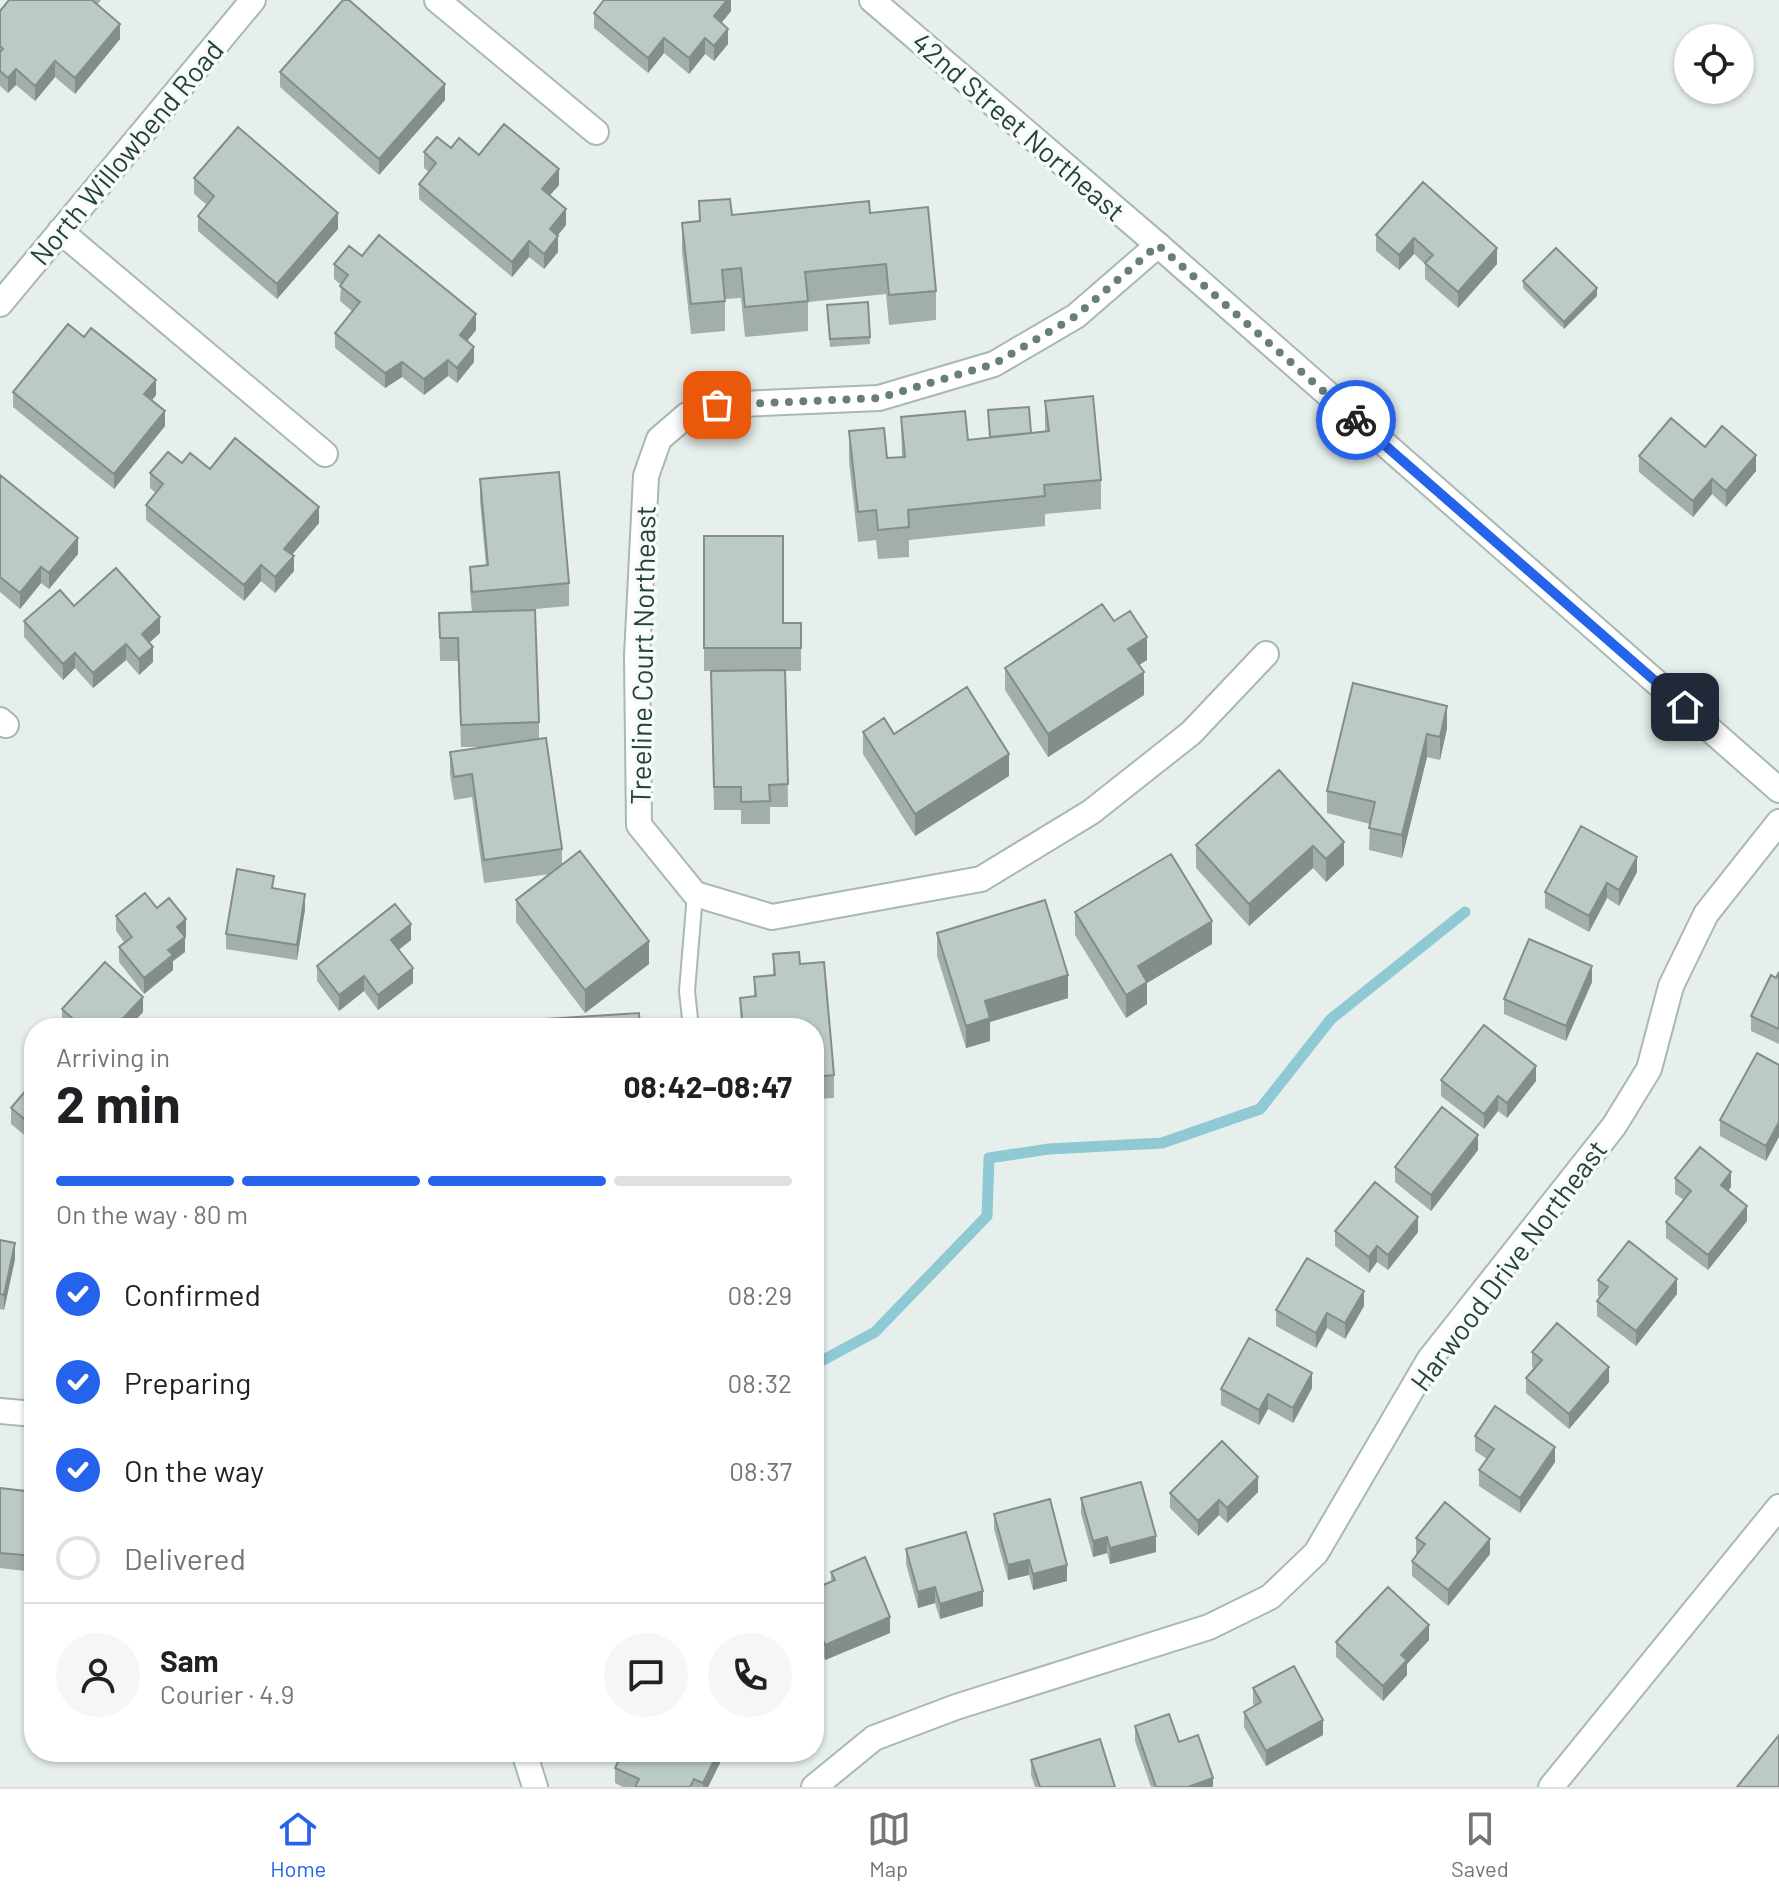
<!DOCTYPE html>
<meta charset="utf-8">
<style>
body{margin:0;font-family:Barlow,sans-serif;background:#f6f6f6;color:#202124;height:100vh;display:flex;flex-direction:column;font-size:30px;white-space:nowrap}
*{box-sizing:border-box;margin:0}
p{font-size:26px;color:#757577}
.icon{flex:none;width:44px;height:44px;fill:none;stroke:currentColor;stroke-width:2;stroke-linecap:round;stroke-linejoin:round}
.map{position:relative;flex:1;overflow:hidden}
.sheet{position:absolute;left:24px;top:1018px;width:800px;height:744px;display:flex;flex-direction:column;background:#fff;border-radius:32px;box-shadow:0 2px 6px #0004}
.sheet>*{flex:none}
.controls{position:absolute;left:1674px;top:24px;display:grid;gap:16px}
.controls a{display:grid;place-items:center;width:80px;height:80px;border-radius:50%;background:#fff;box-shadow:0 2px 6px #0004;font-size:40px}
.pin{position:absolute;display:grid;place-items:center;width:68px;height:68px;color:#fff;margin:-34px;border-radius:16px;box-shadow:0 4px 12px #0006}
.courier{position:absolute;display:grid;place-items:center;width:80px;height:80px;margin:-40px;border:6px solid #2563eb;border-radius:50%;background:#fff;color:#222;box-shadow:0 2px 10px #0007}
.overview em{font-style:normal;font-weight:700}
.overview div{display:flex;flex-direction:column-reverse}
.overview{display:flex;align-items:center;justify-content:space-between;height:136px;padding:0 32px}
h1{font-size:52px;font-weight:700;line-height:60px}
.bar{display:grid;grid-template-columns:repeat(4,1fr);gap:12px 8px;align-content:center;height:96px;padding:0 32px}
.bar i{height:10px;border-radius:6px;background:#e0e0e0}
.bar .current{background:#2563eb}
.bar p{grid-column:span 4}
.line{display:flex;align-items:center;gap:20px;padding:0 32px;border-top:2px solid #e0e0e0}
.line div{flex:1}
.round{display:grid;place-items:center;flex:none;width:84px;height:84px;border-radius:42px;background:#f6f6f6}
ol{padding:0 32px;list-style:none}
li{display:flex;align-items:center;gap:24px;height:88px}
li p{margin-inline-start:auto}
li .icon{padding:8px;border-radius:50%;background:#2563eb;color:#fff;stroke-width:4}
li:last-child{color:#757577}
li i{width:44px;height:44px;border:4px solid #e0e0e0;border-radius:50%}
.tabs{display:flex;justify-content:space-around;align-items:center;height:112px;border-top:2px solid #e0e0e0;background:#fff;font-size:22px;color:#757577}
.tabs a{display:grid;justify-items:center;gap:4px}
.tabs .current{color:#2563eb}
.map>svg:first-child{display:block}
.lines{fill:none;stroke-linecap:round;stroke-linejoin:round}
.stream{stroke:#8ec9d4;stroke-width:11}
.service-casing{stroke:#a8b8b2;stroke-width:18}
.minor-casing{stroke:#a8b8b2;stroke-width:28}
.tertiary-casing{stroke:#a8b8b2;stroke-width:28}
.service{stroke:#fff;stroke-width:14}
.minor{stroke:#fff;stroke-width:24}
.tertiary{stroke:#fff;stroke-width:24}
.wall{fill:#a1aea9}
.shaded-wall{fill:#838d89}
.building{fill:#bbcac4;stroke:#838d89;stroke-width:2}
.done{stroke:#687f78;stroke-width:8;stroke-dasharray:0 14.4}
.route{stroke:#2563eb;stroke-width:10}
.labels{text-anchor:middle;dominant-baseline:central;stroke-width:7;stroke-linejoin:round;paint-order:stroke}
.street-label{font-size:28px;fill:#24423a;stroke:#f7fbf9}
</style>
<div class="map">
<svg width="1779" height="1787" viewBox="0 0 1779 1787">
<rect width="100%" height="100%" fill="#e6efeb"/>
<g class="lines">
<path class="stream" d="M814 1365 875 1332 987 1216 989 1158 1049 1149 1162 1143 1260 1109 1331 1019 1465 912"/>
<defs>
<path id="service" d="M691 1028 687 991 695 894"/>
<path id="minor" d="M437 0 596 132
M60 231 325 454
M1158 245 1076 316 994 364 879 398 717 405 687 415 659 439 646 476 637 656 639 825 695 894 772 917 981 879 1091 812 1191 733 1266 654
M0 304 253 0
M0 720 6 725
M0 1411 34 1414
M524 1752 535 1787
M814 1787 874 1738 956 1707 1209 1627 1270 1597 1316 1553 1429 1360 1614 1126 1649 1069 1671 986 1706 914 1779 822
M1551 1787 1779 1507"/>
<path id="tertiary" d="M872 0 1158 245 1779 790"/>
</defs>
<use href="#service" class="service-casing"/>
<use href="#minor" class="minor-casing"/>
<use href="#tertiary" class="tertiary-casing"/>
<use href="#service" class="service"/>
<use href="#minor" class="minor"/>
<use href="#tertiary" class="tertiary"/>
</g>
<path class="wall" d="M9 0H101L97 5 120 39 75 94 55 77 35 101 16 85 8 93 0 86V11Z
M731 0V11L721 23 728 44 714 61 705 54 689 74 664 53 648 73 594 28V13Z
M280 72 445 100 379 175 280 87Z
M451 148 479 155 559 185 550 195 566 225 557 236 558 252 544 269 529 257 512 277 419 199V184L429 172 424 168V152Z
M194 178 338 229 277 299 198 231V216L207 205 194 194Z
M1423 182 1497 264 1458 308 1425 279V264L1414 254 1399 270 1376 251V235Z
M699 201 732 215 870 213 936 291V320L889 325 886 294 808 302V331L745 337 741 298 725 299V331L691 334 682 252V223L699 221Z
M362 256 476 330 467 341 474 362 457 383 448 376 424 395 402 377 385 388 335 348V333L352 311 340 301 341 285 334 279V264Z
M1523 281 1597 296 1564 329 1523 288Z
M827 313 870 337V344L830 347Z
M13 392 156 395 152 400 165 426 114 489 13 407Z
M1045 401 1101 480V509L1045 514V526L909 540V557L878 559 876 540 858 542 849 461V431L887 458 902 457 901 417 968 440 1045 432Z
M1705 447 1756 471 1726 507 1712 494 1693 517 1639 472V456Z
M182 463 210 469 319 523 292 555 294 571 275 593 261 581 244 601 146 520V505L156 493 150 488V473Z
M0 475 78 554 49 589 41 583 20 609 0 592Z
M480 479 569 583V606L513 611 539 722V739L562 849V865L649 964 585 1013 516 922V900L550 874 484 883 472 797 454 800 450 774V752L485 747H461L458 661H440L439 613 472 612 470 590V567L486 566 480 501Z
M704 536 783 623H801V671H786L788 807H770V824H741V810H714L711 671H715H704Z
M74 606 160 633 149 643 153 662 139 675 126 660 93 688 75 668 63 680 24 637V621Z
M1114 621 1147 660 1139 665 1144 695 1048 757 1005 690V668Z
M1353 683 1447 728 1440 760 1427 757 1402 858 1369 850 1370 824 1327 813V791Z
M863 732 894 734 1009 776 915 836 863 754Z
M1279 770 1344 865 1326 882 1313 868 1249 926 1196 868V845Z
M1637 872 1619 906 1607 898 1589 932 1545 908V892Z
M274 888 305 909 297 960 226 949V934Z
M157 908 186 935 184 937 185 952 173 961V970L144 994 119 962V947L124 942 116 931V916Z
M1075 912 1212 944 1147 983V1004L1126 1018 1075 935Z
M937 933 1068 998 990 1022V1041L966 1048 937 956Z
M411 940 398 950 413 983 378 1010 364 991 339 1011 317 981V966Z
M773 954 800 964 834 1075V1098L814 1099V1028H741L740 998 754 996V977L773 975Z
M1779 972V1044L1751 1031V1016Z
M1592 982 1566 1041 1504 1014V999Z
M62 1009 143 1012 128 1028H66L62 1024Z
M1779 1065 1766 1161 1720 1136V1120Z
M34 1067V1143L11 1124V1108L27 1090V1076Z
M1441 1080 1536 1081 1507 1118 1498 1111 1484 1129 1441 1096Z
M1478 1150 1431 1211 1395 1182V1167Z
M1675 1178 1731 1187 1728 1191 1747 1221 1708 1270 1666 1238V1222L1684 1200 1675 1194Z
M1335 1231 1418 1232 1388 1270 1377 1262 1369 1273 1335 1246Z
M0 1240 15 1259 4 1310 0 1309Z
M1598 1280 1677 1294 1636 1346 1597 1316V1301L1600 1297 1598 1296Z
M1364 1306 1345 1339 1327 1328 1316 1348 1276 1326V1310Z
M1532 1352 1609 1382 1569 1429 1526 1393V1378L1534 1369 1532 1367Z
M1312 1388 1293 1423 1268 1409 1259 1425 1221 1405V1389Z
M1475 1436 1555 1462 1520 1513 1479 1486V1470L1487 1459 1475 1451Z
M0 1488 34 1492V1572L0 1568Z
M1258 1492 1227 1523 1219 1515 1198 1536 1170 1508V1493Z
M1081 1498 1156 1552 1110 1564 1107 1553 1093 1557 1081 1513Z
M994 1514 1067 1581 1033 1590 1029 1575 1008 1580 994 1529Z
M1416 1538 1490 1554 1448 1606 1412 1576V1561L1417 1554 1416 1553Z
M906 1549 983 1606 940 1619 935 1603 918 1608 906 1564Z
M831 1572 890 1633 825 1660 814 1633V1589L831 1582Z
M1429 1640 1407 1664V1675L1383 1701 1336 1657V1642Z
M1253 1688 1323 1735 1266 1766 1244 1727V1712L1254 1706 1253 1703Z
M1135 1726 1179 1742 1213 1787H1151L1135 1741Z
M720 1752V1763L708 1787H623L615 1783V1768Z
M1031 1760 1115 1787H1035L1031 1775Z"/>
<path class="shaded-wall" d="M727 0H731V11L714 32V16Z
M120 24V39L75 94V78Z
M728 29V44L714 61V46Z
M664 38V53L648 73V58Z
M705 38V54L689 74V58Z
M55 61V77L35 101V86Z
M16 69V85L8 93V78Z
M445 84V100L379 175V159Z
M559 169V185L542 204V189Z
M566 209V225L550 245V229Z
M338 213V229L277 299V284Z
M558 236V252L544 269V254Z
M1414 238V254L1399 270V255Z
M529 241V257L512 277V262Z
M1497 248V264L1458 308V292Z
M1597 288V296L1564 329V322Z
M476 314V330L460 350V335Z
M474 347V362L457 383V368Z
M448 360V376L424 395V379Z
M402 362V377L385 388V373Z
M156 380V395L144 410V394Z
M165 411V426L114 489V474Z
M1756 455V471L1726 507V491Z
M1712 479V494L1693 517V501Z
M319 507V523L284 564V549Z
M78 538V554L49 589V573Z
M294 556V571L275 593V577Z
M261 565V581L244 601V585Z
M41 567V583L20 609V593Z
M160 617V633L142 649V634Z
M1147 637V660L1128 672V649Z
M126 644V660L93 688V673Z
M153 647V662L139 675V659Z
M75 653V668L63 680V664Z
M1144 672V695L1048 757V734Z
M1447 706V728L1440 760V737Z
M1427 734V757L1402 858V835Z
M1009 754V776L915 836V814Z
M1344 842V865L1326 882V859Z
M1313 846V868L1249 926V904Z
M1637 857V872L1619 906V890Z
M1607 883V898L1589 932V916Z
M305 894V909L297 960V945Z
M186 919V935L177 943V927Z
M1212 921V944L1147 983V1004L1126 1018V995L1138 966Z
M411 924V940L391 956V940Z
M185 937V952L173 961V970L144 994V978L168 950Z
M649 941V964L585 1013V990Z
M1592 966V982L1566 1041V1026Z
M413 968V983L378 1010V995Z
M1068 975V998L990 1022V1041L966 1048V1026L985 1001Z
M364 976V991L339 1011V995Z
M143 997V1012L128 1028H114Z
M1536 1066V1081L1507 1118V1103Z
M1498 1096V1111L1484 1129V1114Z
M1779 1122V1137L1766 1161V1146Z
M1478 1135V1150L1431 1211V1195Z
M1731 1172V1187L1721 1201V1185Z
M1747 1206V1221L1708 1270V1255Z
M1418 1217V1232L1388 1270V1255Z
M15 1243V1259L4 1310V1295Z
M1377 1246V1262L1369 1273V1257Z
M1677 1279V1294L1636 1346V1331Z
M1364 1291V1306L1345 1339V1323Z
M1327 1313V1328L1316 1348V1333Z
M1609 1367V1382L1569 1429V1414Z
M1312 1373V1388L1293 1423V1408Z
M1268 1394V1409L1259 1425V1410Z
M1555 1447V1462L1520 1513V1498Z
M1258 1477V1492L1227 1523V1508Z
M1219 1500V1515L1198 1536V1521Z
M1156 1536V1552L1110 1564V1548Z
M1107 1537V1553L1093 1557V1541Z
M1490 1539V1554L1448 1606V1590Z
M1029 1560V1575L1008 1580V1565Z
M1067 1565V1581L1033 1590V1574Z
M935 1587V1603L918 1608V1592Z
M983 1591V1606L940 1619V1604Z
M890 1617V1633L825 1660V1645Z
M1429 1625V1640L1407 1664V1675L1383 1701V1686L1401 1655Z
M1323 1720V1735L1266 1766V1751Z
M718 1752H720V1763L708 1787H703V1783Z
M1213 1778V1787H1188Z"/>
<path class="building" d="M9 0H92L120 24 75 78 55 61 35 86 16 69 8 78 0 71V52L3 49 0 46V11Z
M343 0H349L445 84 379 159 280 72Z
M604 0H727L714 16 728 29 714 46 705 38 689 58 664 38 648 58 594 13Z
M504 124 559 169 542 189 566 209 550 229 558 236 544 254 529 241 512 262 419 184 436 163 424 152 437 137 451 148 459 138 479 155Z
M238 127 338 213 277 284 198 216 214 196 194 178Z
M1423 182 1497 248 1458 292 1425 263 1433 255 1414 238 1399 255 1376 235Z
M730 199 732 215 869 201 870 213 928 207 936 291 889 295 886 264 805 272 808 301 745 307 741 268 722 270 725 301 691 304 682 223 700 221 699 201Z
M379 235 476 314 460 335 474 347 457 368 448 360 424 379 402 362 385 373 335 333 360 302 340 286 348 275 334 264 349 246 362 256Z
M1556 248 1597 288 1564 322 1523 281Z
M868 302 870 337 830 339 827 305Z
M68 324 84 337 91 328 156 380 144 394 165 411 114 474 13 392Z
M1093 396 1101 480 1044 485 1045 496 908 510 909 527 878 530 876 510 858 512 849 431 884 428 887 458 905 457 901 417 965 411 968 440 1049 431 1045 401Z
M1029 407 1031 433 990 437 988 410Z
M1671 418 1705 447 1722 426 1756 455 1726 491 1712 479 1693 501 1639 456Z
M235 438 319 507 284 549 294 556 275 577 261 565 244 585 146 505 163 484 150 473 168 452 182 463 190 453 210 469Z
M559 472 569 583 472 592 470 567 488 565 480 479Z
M0 475 78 538 49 573 41 567 20 593 0 577Z
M704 536H783V623H801V648H704Z
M116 568 160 617 142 634 153 647 139 659 126 644 93 673 75 653 63 664 24 621 60 590 74 606Z
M1102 604 1114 621 1130 611 1147 637 1128 649 1144 672 1048 734 1005 668Z
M535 610 539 722 461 725 458 638H440L439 613Z
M785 670 788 784 769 785 770 801 741 802V787H714L711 671Z
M1353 683 1447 706 1440 737 1427 734 1402 835 1369 828 1375 802 1327 791Z
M967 687 1009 754 915 814 863 732 884 718 894 734Z
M546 738 562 849 484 860 472 774 454 777 450 752Z
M1279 770 1344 842 1326 859 1313 846 1249 904 1196 845Z
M1581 826 1637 857 1619 890 1607 883 1589 916 1545 892Z
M580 851 649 941 585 990 516 900Z
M1171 854 1212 921 1138 966 1147 982 1126 995 1075 912Z
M237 869 274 876 272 888 305 894 297 945 226 934Z
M145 893 157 908 169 898 186 919 177 927 185 937 168 950 173 955 144 978 119 947 132 937 116 916Z
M1045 900 1068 975 985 1001 990 1018 966 1026 937 933Z
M395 904 411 924 391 940 413 968 378 995 364 976 339 995 317 966Z
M1529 939 1592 966 1566 1026 1504 999Z
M799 952 800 964 824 962 834 1075 814 1077V1028H743L740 998 756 996 754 977 775 975 773 954Z
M105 962 143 997 114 1028H83L62 1009Z
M1779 972V1029L1751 1016 1771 975 1776 978Z
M639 1013 640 1028H546V1019Z
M1484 1025 1536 1066 1507 1103 1498 1096 1484 1114 1441 1080Z
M1757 1053 1779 1065V1122L1766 1146 1720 1120Z
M34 1067V1127L11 1108 34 1081 27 1076Z
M1442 1107 1478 1135 1431 1195 1395 1167Z
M1700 1147 1731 1172 1721 1185 1747 1206 1708 1255 1666 1222 1691 1191 1675 1178Z
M1375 1182 1418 1217 1388 1255 1377 1246 1369 1257 1335 1231Z
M0 1240 15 1243 4 1295 0 1294Z
M1629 1241 1677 1279 1636 1331 1597 1301 1608 1287 1598 1280Z
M1307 1258 1364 1291 1345 1323 1327 1313 1316 1333 1276 1310Z
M1557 1323 1609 1367 1569 1414 1526 1378 1542 1360 1532 1352Z
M1249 1338 1312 1373 1293 1408 1268 1394 1259 1410 1221 1389Z
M1495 1406 1555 1447 1520 1498 1479 1470 1494 1449 1475 1436Z
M1222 1441 1258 1477 1227 1508 1219 1500 1198 1521 1170 1493Z
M1141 1482 1156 1536 1110 1548 1107 1537 1093 1541 1081 1498Z
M0 1488 34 1492V1556L0 1553Z
M1050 1499 1067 1565 1033 1574 1029 1560 1008 1565 994 1514Z
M1445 1502 1490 1539 1448 1590 1412 1561 1425 1544 1416 1538Z
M966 1532 983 1591 940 1604 935 1587 918 1592 906 1549Z
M865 1557 890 1617 825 1645 814 1618V1589L835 1580 831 1572Z
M1388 1587 1429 1625 1401 1655 1407 1660 1383 1686 1336 1642Z
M1294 1666 1323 1720 1266 1751 1244 1712 1261 1702 1253 1688Z
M1169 1714 1179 1742 1198 1735 1213 1778 1188 1787H1156L1135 1726Z
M1779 1735V1787H1737Z
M1100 1739 1115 1787H1040L1031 1760Z
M623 1752H718L703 1783 694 1779 690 1787H635L639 1779 615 1768Z"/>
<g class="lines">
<path class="done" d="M717 405 879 398 994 364 1076 316 1158 245 1356 420"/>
<path class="route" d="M1356 420 1685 707"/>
</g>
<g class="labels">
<g class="street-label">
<text transform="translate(1019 126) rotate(41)">42nd Street Northeast</text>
<text transform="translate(126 152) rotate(-50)">North Willowbend Road</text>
<text transform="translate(642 655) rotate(-89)">Treeline Court Northeast</text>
<text transform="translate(1508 1265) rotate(-53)">Harwood Drive Northeast</text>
</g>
</g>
</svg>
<div class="controls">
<a><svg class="icon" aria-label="locate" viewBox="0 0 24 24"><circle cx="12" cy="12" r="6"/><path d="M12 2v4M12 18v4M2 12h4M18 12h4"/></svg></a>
</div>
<div class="pin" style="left:717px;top:405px;background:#ea580c"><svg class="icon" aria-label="bag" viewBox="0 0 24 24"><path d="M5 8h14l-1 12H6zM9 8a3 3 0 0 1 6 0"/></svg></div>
<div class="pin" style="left:1685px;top:707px;background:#1f2937"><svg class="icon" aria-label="home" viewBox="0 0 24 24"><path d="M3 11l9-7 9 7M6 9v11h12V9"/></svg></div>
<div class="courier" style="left:1356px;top:420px"><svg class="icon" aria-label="bike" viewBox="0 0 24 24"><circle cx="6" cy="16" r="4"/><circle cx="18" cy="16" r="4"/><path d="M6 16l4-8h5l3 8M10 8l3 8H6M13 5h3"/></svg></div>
<section class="sheet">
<div class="overview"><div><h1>2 min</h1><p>Arriving in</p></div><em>08:42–08:47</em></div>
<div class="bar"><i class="current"></i><i class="current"></i><i class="current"></i><i></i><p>On the way · 80 m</p></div>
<ol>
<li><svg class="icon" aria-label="check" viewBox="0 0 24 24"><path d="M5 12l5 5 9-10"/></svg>Confirmed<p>08:29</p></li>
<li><svg class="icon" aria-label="check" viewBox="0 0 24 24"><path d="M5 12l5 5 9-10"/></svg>Preparing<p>08:32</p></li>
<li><svg class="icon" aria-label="check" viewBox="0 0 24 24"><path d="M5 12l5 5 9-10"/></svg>On the way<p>08:37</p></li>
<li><i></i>Delivered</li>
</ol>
<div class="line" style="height:144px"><a class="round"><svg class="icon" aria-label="person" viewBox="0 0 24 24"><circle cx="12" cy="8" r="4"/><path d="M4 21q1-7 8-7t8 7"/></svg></a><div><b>Sam</b><p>Courier · 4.9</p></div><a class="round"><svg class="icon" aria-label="chat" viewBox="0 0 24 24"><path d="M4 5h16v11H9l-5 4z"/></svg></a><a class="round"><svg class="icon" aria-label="phone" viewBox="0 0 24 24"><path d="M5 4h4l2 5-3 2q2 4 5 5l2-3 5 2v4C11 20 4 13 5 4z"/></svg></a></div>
</section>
</div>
<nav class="tabs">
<a class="current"><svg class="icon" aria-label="home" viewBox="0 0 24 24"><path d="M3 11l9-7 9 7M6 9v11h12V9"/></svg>Home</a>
<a><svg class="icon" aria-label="map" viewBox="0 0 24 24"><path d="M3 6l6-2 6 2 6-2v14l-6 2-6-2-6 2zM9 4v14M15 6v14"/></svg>Map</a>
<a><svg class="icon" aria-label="saved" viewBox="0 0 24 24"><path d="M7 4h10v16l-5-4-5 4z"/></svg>Saved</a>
</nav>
